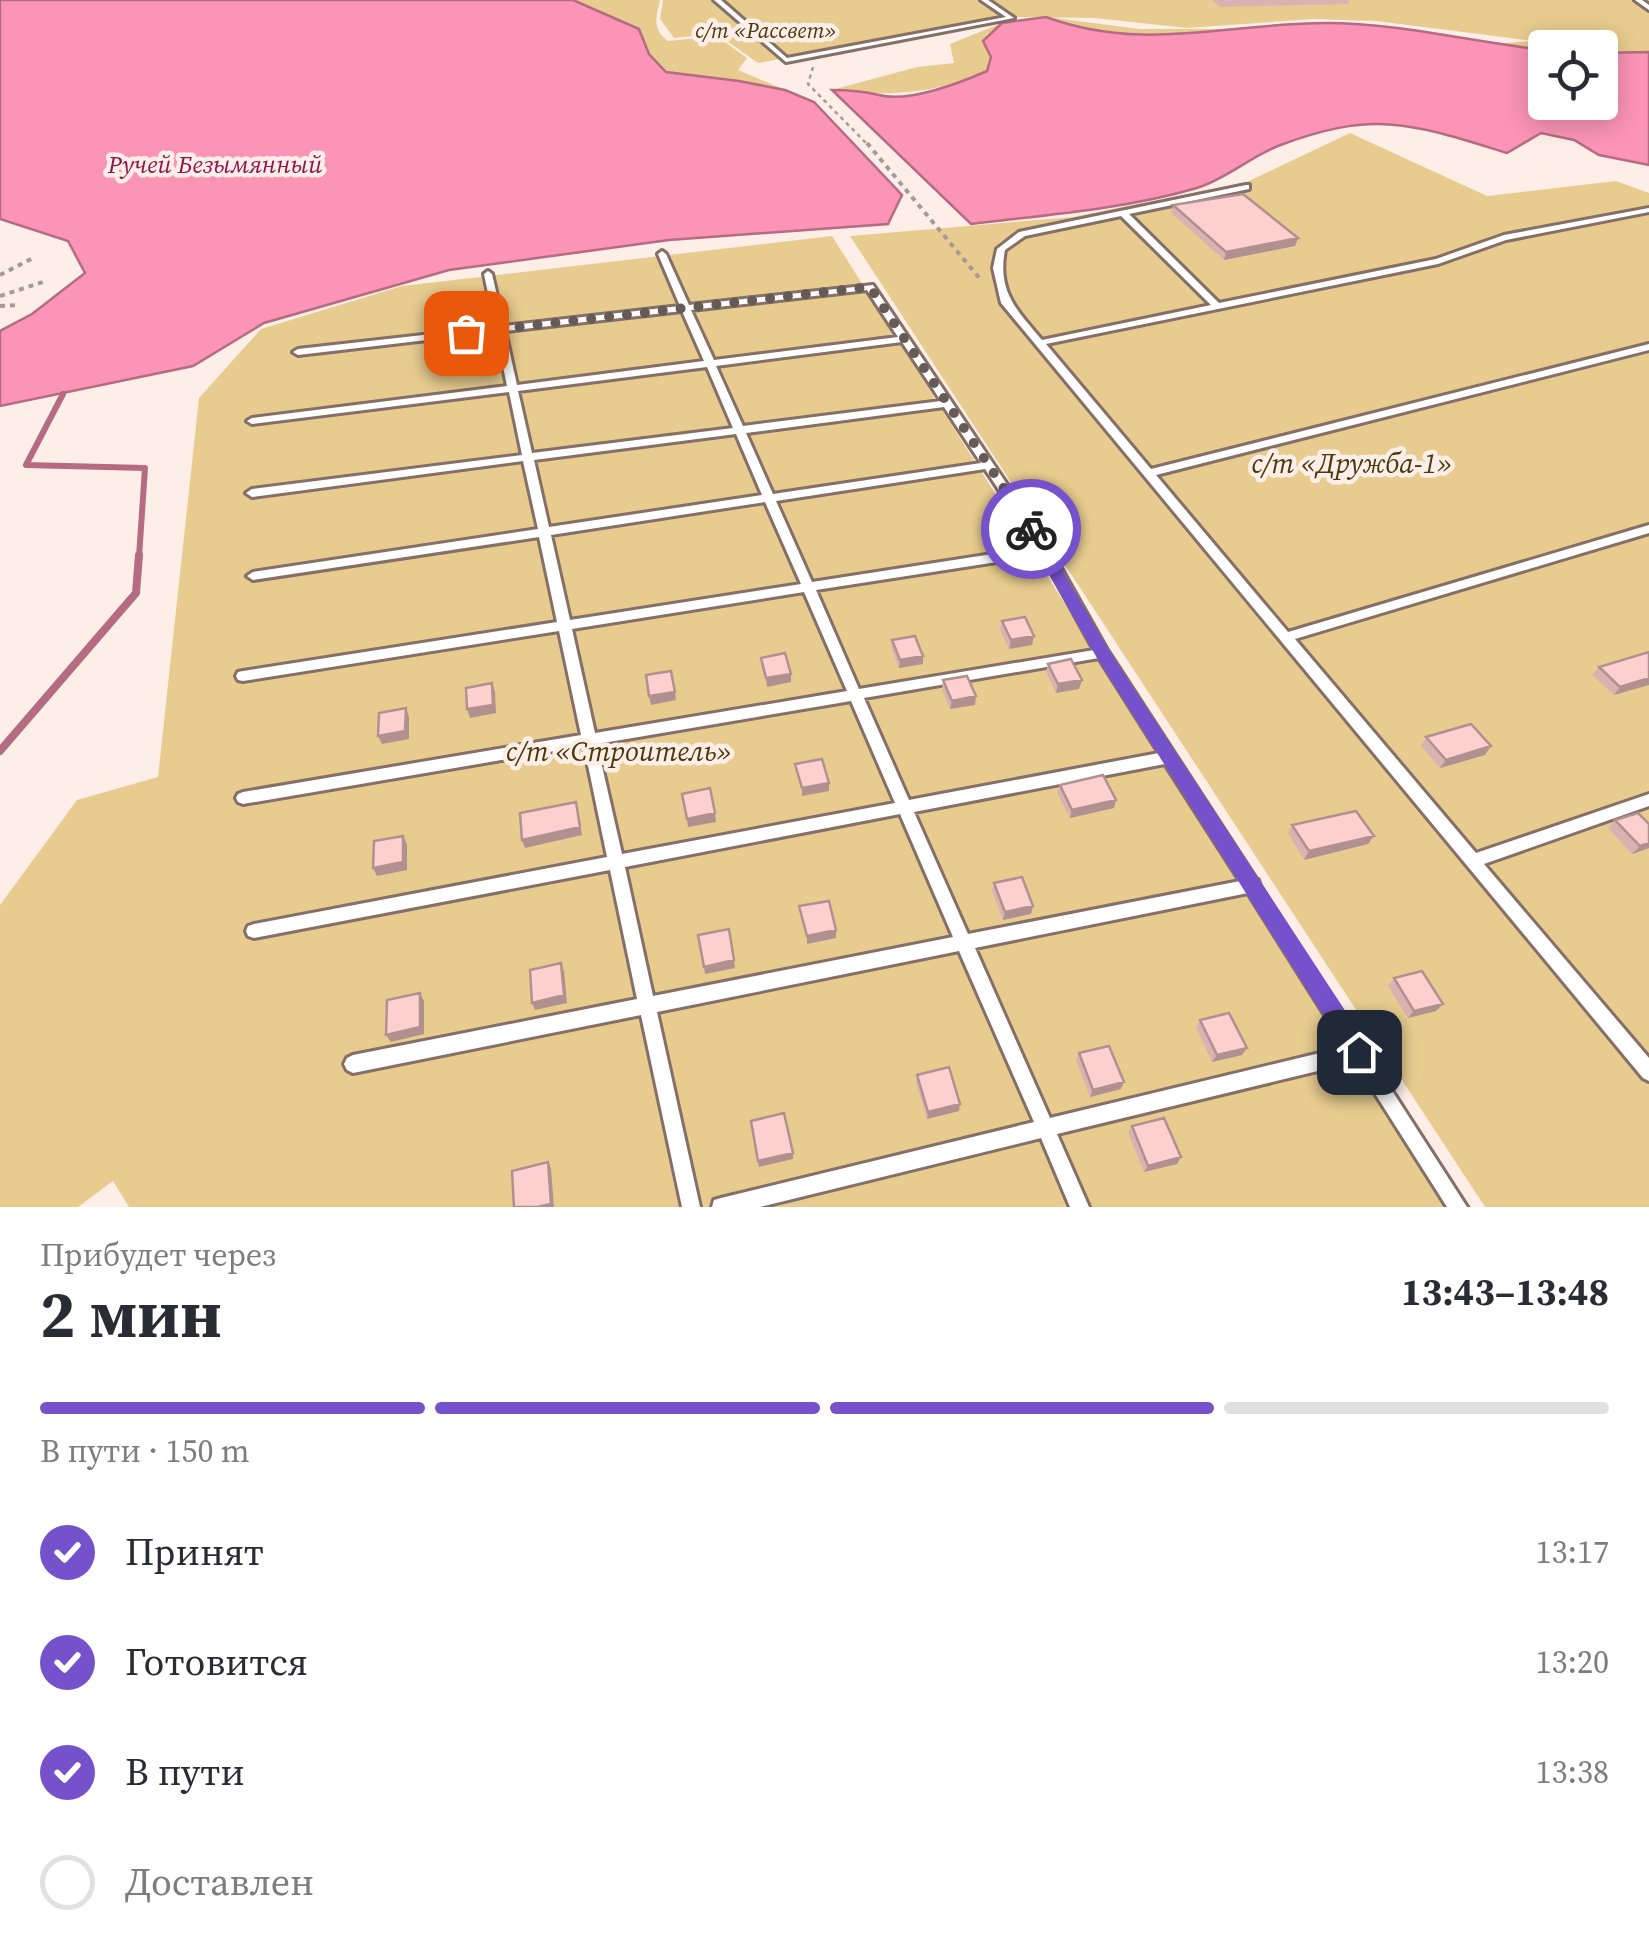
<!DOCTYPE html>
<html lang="ru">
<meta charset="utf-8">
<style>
body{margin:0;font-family:"Source Serif 4",serif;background:#f7f7f7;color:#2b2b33;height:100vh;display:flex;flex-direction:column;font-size:38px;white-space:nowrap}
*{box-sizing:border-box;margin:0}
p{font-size:32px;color:#7c7c81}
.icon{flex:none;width:55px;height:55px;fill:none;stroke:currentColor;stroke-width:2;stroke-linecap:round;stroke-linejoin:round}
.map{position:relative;height:1207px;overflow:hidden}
.drawer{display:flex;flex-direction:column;background:#fff;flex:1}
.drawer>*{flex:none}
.controls{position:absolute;left:1528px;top:30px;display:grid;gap:20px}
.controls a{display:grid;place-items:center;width:90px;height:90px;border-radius:10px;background:#fff;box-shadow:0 5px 25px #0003;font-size:50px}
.pin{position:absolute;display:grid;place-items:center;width:85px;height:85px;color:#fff;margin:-42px;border-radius:20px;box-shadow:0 5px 15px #0006}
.courier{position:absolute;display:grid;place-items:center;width:100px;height:100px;margin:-50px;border:8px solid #7552cc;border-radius:50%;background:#fff;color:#222;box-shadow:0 2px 12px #0007}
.head em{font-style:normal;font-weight:700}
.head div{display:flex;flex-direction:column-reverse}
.head{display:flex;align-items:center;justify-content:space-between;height:170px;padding:0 40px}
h1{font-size:65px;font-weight:700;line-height:75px}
.bar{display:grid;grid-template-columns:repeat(4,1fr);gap:15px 10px;align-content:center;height:120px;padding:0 40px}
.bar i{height:12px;border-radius:8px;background:#e1e1e2}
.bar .active{background:#7552cc}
.bar p{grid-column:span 4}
ol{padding:0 40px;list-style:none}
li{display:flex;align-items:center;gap:30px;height:110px}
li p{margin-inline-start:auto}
li .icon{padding:10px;border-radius:50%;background:#7552cc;color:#fff;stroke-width:4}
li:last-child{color:#7c7c81}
li i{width:55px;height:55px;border:5px solid #e1e1e2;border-radius:50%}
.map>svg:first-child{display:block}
.green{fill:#e8cc8f}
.water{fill:#fb94b7;stroke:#b56b82;stroke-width:2.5}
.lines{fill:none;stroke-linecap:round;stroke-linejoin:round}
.stream-far1{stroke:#b56b82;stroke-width:6}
.stream{stroke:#b56b82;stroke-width:8}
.lane-casing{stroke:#856f66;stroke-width:6}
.path-far1{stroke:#a79a95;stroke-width:2.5;stroke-dasharray:4 4;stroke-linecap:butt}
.path{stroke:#a79a95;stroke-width:4;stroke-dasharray:5 5;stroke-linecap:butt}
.lane{fill:#fff;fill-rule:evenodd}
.wall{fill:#dab2b1}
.shaded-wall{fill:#b19190}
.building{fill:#fdcfce;stroke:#b19190;stroke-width:2.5}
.route{fill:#7552cc}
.done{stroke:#655a56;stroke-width:10;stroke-dasharray:0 18}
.labels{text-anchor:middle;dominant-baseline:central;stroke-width:9;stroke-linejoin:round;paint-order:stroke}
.far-park-label{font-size:22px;font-style:italic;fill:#4a390d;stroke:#feeee8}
.far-water-label{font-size:25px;font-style:italic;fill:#8e154e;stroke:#feeee8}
.park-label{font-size:28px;font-style:italic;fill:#4a390d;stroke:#feeee8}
</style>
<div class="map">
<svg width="1649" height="1207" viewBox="0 0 1649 1207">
<rect width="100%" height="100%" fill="#feeee8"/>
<path class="green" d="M573 0H660C656 17 652 30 668 41L717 36 747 58 738 70 785 90 666 72 649 54 639 29Z
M663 0H979L1005 18 758 63 717 34 674 38 660 19Z
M989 0H1649V52L1600 53V48L1545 50 1491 44 1533 41 1376 21 1314 19 1187 28 1094 18 1012 17Z
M1046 17 1140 29H1256C1185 37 1115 43 1046 17Z
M1002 23 983 41 991 57 987 71C935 94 888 97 832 90L917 67 954 63 950 44Z
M1350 133 1487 196 1616 181 1649 193V1207H1485L850 236 1073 217 1247 182Z
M832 236 1447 1207H129L113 1181 78 1207H0V905L77 800 158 777 199 398 261 329 402 286Z"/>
<path class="water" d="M0 0H573L639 29 649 54 666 72 739 81 785 90 814 102 902 195 888 224 669 240 449 270 264 323 193 366 0 406V331L32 314 85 273 68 241 0 219Z
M1046 17C1144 53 1227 23 1326 23 1399 23 1472 42 1545 50V102H1600V53L1649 52V165L1599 155 1574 140 1541 133 1507 153C1413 124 1375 109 1278 146 1250 157 1226 179 1197 188 1125 209 1046 215 971 224L832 90C850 90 862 91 879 95 908 103 960 83 987 71L991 57 983 41 1002 23Z"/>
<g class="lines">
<path class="stream-far1" d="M63 394 26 465 145 468 139 557"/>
<path class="stream" d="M0 751 136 593 139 555"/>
<defs>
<path id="lane" d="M714 0H721L787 58 1006 17 981 0H988L1014 18 786 62Z
M1635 0H1642L1649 5V10Z
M1246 185H1249V189L1129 214 1219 303 1436 259 1504 235 1649 208V212L1506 240 1438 264 1046 344 1151 469 1649 344V350L1156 475 1288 632 1649 525V533L1295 639 1476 853 1649 794V806L1484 864 1649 1058V1081L1643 1078 1001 303 993 268 997 249 1019 232ZM1121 216 1211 305 1042 340C1017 310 997 292 1005 250L1025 236Z
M662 251 666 254 689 305 873 285 1049 547 1107 650 1256 879 1258 880 1260 886 1467 1207H1447L1355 1062 1057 1134 1089 1207H1070L1041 1138 760 1207H712L714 1200 721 1198 1034 1122 959 951 657 1012 700 1207H682L641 1015 353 1073 347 1070 344 1064 347 1058 353 1055 637 999 610 870 254 938 248 936 246 931 248 926 254 924 607 857 584 746 243 804 238 802 236 798 238 794 243 792 581 735 559 631 243 681 238 680 236 676 238 672 243 671 557 622 539 537 253 580 247 576 253 572 538 529 523 461 252 497 246 493 252 489 522 455 509 392 252 424 247 421 252 418 507 386 496 332 298 355 293 352 298 349 495 327 484 274 488 271 492 274 504 326 680 306 658 254ZM867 290 898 337 714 360 691 310ZM682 311 704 361 517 385 505 331ZM902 342 941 401 743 426 716 366ZM707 367 733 428 532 453 518 391ZM944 407 981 463 773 494 746 433ZM736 434 762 495 549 527 534 460ZM985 469 1037 547 812 582 776 501ZM765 502 801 584 570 620 551 535ZM1042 555 1094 650 859 689 816 590ZM804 592 847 691 595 733 572 629ZM1099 658 1159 753 909 800 864 698ZM851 701 895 803 622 854 597 744ZM1165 764 1240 881 968 934 914 812ZM900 814 953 937 653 996 625 867ZM1248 893 1345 1047 1050 1118 975 948Z"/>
</defs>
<use href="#lane" class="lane-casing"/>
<path class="path-far1" d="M813 67 808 84 869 146"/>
<path class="path" d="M867 143 981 280
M0 275 35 257
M0 296 43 282
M0 306 20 305"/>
<use href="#lane" class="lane"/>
</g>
<path class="wall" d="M1212 0H1349L1348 4 1220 7Z
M1173 205 1298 238 1295 246 1224 260 1171 213Z
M1002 621 1034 636 1032 645 1009 649 1000 630Z
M892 640 923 664 899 668 891 648Z
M1649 652 1614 695 1592 675 1599 667Z
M1048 664 1082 680 1079 689 1056 693 1046 672Z
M943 680 975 705 950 709 942 689Z
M1426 737 1485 755 1440 768 1421 746Z
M1060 785 1116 800 1114 808 1070 818 1057 793Z
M1615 820 1649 848 1632 854 1608 828Z
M1292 825 1374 836 1368 844 1304 860 1288 833Z
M994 883 1033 906 1031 914 1003 920 992 891Z
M1394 978 1443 1004 1436 1011 1408 1018 1388 986Z
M1200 1020 1247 1048 1242 1055 1212 1062 1196 1027Z
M1079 1053 1121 1089 1090 1097 1076 1060Z
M917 1075 959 1111 927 1119 916 1082Z
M1132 1126 1181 1157 1177 1164 1144 1172 1128 1133Z"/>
<path class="shaded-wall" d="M1298 238 1295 246 1224 260 1226 252Z
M1034 636 1032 645 1009 649 1011 640Z
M923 656V664L899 668 900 660Z
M791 674V682L767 687 766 678Z
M1649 678V685L1614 695 1620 687Z
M1082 680 1079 689 1056 693 1058 684Z
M492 683 495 692 496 713 470 718 467 709Z
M675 692 676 700 651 705 649 696Z
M976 696 975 705 950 709 952 701Z
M406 708 409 717V739L382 744 378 736Z
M1491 746 1485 755 1440 768 1446 760Z
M829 783V791L802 796V788Z
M1116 800 1114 808 1070 818 1072 810Z
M576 802 582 835 525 848 522 840Z
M715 813 716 822 688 827 687 819Z
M403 836 407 844V870L377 876 373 868Z
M1374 836 1368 844 1304 860 1309 851Z
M1649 843V848L1632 854 1640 846Z
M1033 906 1031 914 1003 920 1005 912Z
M836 930V938L807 944V936Z
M734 960 735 968 705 974 704 967Z
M561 963 564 971 567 1003 535 1010 532 1003Z
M420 993 424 1001V1034L391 1042 386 1035Z
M1443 1004 1436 1011 1408 1018 1414 1011Z
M1247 1048 1242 1055 1212 1062 1217 1055Z
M1124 1082 1121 1089 1090 1097 1093 1090Z
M960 1104 959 1111 927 1119 928 1112Z
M793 1153V1159L759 1167 758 1161Z
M1181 1157 1177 1164 1144 1172 1148 1166Z
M548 1162 551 1168 554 1207H537Z"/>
<path class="building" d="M1243 194 1298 238 1226 252 1173 205Z
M1025 617 1034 636 1011 640 1002 621Z
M915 636 923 656 900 660 892 640Z
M1649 652V678L1620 687 1599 667Z
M785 653 791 674 766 678 761 658Z
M1071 659 1082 680 1058 684 1048 664Z
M671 671 675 692 649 696 646 675Z
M967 676 976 696 952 701 943 680Z
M492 683 493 705 467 709 466 688Z
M406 708 405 731 378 736 379 713Z
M1471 724 1491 746 1446 760 1426 737Z
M822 759 829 783 802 788 795 764Z
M1103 775 1116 800 1072 810 1060 785Z
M710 788 715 813 687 819 682 794Z
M576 802 580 827 522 840 520 813Z
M1356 811 1374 836 1309 851 1292 825Z
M1638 813 1649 824V843L1640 846 1615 820Z
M403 836V862L373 868 374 841Z
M1022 877 1033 906 1005 912 994 883Z
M829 901 836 930 807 936 799 906Z
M729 929 734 960 704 967 698 935Z
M561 963 564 995 532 1003 530 970Z
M1422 971 1443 1004 1414 1011 1394 978Z
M420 993V1027L386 1035 387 1000Z
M1229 1013 1247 1048 1217 1055 1200 1020Z
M1109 1046 1124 1082 1093 1090 1079 1053Z
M949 1067 960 1104 928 1112 917 1075Z
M784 1113 793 1153 758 1161 751 1121Z
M1164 1118 1181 1157 1148 1166 1132 1126Z
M548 1162 551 1204 537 1207H514L512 1171Z"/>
<path class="route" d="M1025 525H1036L1108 649 1367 1044V1059H1351L1097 658 1023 529Z"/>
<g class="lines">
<path class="done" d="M466 333 870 287 1031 529"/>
</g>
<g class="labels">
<g class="far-park-label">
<text x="766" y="30">с/т «Рассвет»</text>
</g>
<g class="far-water-label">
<text x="215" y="164">Ручей Безымянный</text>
</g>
<g class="park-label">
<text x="1352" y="463">с/т «Дружба-1»</text>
<text x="619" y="751">с/т «Строитель»</text>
</g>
</g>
</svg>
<div class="controls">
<a><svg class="icon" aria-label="locate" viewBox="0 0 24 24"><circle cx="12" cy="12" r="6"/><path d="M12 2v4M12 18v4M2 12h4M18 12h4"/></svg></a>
</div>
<div class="pin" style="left:466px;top:333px;background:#ea580c"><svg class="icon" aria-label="bag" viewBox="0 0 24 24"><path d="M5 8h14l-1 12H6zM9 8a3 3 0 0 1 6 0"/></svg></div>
<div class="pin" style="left:1359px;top:1052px;background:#1f2937"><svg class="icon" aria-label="home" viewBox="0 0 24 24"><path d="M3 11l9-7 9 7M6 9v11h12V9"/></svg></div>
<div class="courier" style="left:1031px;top:529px"><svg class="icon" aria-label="bike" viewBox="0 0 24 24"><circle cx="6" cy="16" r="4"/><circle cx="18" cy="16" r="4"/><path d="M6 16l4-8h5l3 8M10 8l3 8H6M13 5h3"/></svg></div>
</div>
<section class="drawer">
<div class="head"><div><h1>2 мин</h1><p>Прибудет через</p></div><em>13:43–13:48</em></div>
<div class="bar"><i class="active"></i><i class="active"></i><i class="active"></i><i></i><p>В пути · 150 m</p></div>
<ol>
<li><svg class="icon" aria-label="check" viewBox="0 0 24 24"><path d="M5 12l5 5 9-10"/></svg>Принят<p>13:17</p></li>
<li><svg class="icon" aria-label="check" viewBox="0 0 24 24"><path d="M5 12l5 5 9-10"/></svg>Готовится<p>13:20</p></li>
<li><svg class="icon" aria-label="check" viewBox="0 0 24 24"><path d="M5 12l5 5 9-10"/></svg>В пути<p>13:38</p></li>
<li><i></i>Доставлен</li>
</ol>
</section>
